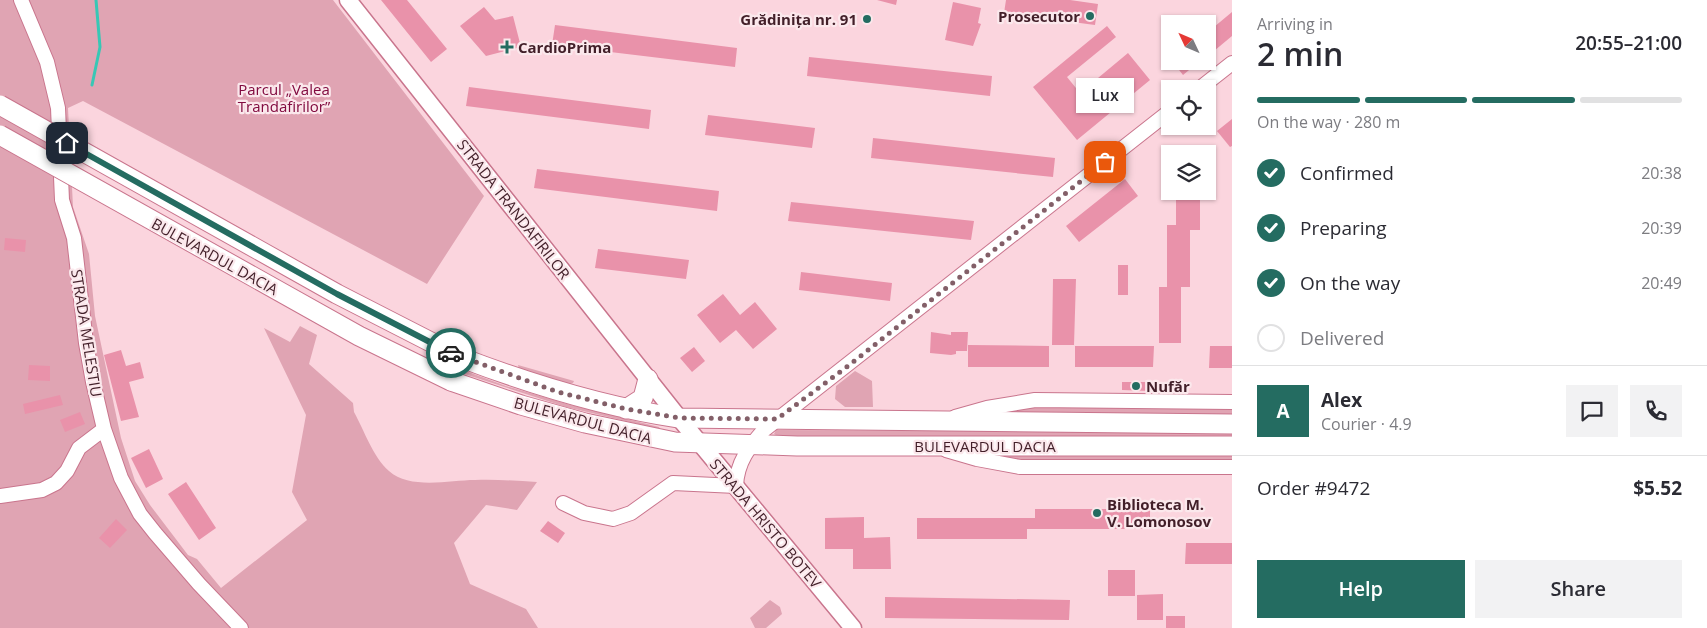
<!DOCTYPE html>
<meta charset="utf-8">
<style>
body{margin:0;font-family:"Open Sans",sans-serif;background:#f2f2f3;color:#2b2b33;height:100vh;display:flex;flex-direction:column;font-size:19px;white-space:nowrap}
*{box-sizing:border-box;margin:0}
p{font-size:16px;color:#7c7c81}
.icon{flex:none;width:28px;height:28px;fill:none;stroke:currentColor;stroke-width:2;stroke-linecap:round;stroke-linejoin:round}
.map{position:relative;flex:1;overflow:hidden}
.drawer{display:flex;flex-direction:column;background:#fff;width:475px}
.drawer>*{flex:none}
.needle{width:32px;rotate:314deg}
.controls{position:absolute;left:1161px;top:15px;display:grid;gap:10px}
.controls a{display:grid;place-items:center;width:55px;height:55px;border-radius:0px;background:#fff;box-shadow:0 1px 4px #0004;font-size:25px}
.pin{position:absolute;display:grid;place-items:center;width:42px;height:42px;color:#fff;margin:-21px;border-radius:10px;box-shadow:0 2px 8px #0006}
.courier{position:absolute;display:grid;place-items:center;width:50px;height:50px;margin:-25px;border:4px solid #246c61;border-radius:50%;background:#fff;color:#222;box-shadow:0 1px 6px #0007}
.bubble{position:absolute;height:35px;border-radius:0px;background:#fff;box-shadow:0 1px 4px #0004;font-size:16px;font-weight:600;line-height:35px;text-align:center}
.head em{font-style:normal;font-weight:600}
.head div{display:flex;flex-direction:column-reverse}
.head{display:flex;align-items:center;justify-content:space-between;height:85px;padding:0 25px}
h1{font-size:32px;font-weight:600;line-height:38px}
.bar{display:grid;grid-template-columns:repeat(4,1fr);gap:8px 5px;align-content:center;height:60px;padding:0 25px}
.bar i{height:6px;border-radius:4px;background:#e1e1e2}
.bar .on{background:#246c61}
.bar p{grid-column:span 4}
.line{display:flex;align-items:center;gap:12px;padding:0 25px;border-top:1px solid #e1e1e2}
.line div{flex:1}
.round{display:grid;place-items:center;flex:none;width:52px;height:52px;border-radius:0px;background:#f2f2f3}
ol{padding:0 25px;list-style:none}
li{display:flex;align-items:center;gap:15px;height:55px}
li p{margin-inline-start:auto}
li .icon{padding:5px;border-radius:50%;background:#246c61;color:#fff;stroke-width:4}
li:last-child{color:#7c7c81}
li i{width:28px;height:28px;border:2px solid #e1e1e2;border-radius:50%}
.primary-button{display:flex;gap:10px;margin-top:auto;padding:10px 25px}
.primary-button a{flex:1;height:58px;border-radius:0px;background:#246c61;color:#fff;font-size:20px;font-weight:600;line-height:58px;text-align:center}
.primary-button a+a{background:#f2f2f3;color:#2b2b33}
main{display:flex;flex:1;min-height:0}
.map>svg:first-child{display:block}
.green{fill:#e0a4b3}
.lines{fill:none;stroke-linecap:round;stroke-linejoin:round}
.stream{stroke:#38c7b5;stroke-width:3}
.building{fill:#e992aa}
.minor-casing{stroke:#c9758d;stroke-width:16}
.major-casing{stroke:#c9758d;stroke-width:19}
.highway-casing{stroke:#c9758d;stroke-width:21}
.minor{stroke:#fff;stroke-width:14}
.major{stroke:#fff;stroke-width:16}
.highway{stroke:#fff;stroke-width:19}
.highway-bridge-casing{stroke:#c9758d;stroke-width:21;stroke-linecap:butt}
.highway-bridge{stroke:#fff;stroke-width:19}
.done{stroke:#835f68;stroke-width:5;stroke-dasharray:0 9}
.route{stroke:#246c61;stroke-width:6}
.poi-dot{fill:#246c61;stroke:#fbe8ec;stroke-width:2}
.labels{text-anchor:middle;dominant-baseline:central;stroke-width:4.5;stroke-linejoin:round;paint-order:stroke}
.poi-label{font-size:15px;font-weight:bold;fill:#421f29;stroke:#fbe8ec;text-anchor:start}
.park-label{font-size:15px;fill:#810a3f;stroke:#fbe8ec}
.street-label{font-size:15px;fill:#421f29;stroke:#fbe8ec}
</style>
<main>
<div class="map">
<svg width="1232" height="628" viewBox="0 0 1232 628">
<rect width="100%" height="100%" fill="#fbd5de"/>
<path class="green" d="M0 0H333L484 196 427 284 83 101 68 108 73 207 89 254 95 316 121 438 135 481 150 505 188 555 197 559 221 588 307 520 292 492 306 415 264 328 290 342 300 326 317 335 309 364 353 403 354 412C364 430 373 457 389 471 410 490 450 480 475 480 496 479 516 481 537 482L517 510 486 505 454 543 470 584 526 609 538 628H0Z
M518 365 574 381 573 383 570 384 519 369Z
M455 367 506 386 567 404 659 427 660 429 566 407 452 370Z
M855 371 872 381 873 407H845L835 399 836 386Z
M1034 406 1232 407V415L989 414Z
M776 430 1232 432V437L778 436 774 434Z
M978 453 1232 454V462L1022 460Z
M770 600 780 607 782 614 766 628H755L750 618Z"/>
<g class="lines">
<path class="stream" d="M92 85 100 47 96 0"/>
</g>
<path class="building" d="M381 0H407L447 49 431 62Z
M877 0H897L896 5Z
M1006 0H1070L1098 4 1095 25 1004 13Z
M953 2 981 8 978 23 981 24 973 46 945 40Z
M484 7 495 20 513 16 521 47 486 56 460 26Z
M1232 12V36L1208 56V32Z
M555 25 737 48 735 67 552 45Z
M1107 26 1116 37 1067 77 1080 93 1128 53 1150 80 1077 140 1033 87Z
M809 57 992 76 990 96 807 76Z
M1172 61H1200L1183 75Z
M469 87 651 110 649 129 466 106Z
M708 115 815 128 812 148 705 135Z
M1232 119V146L1230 147 1217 131Z
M873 138 1055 158 1053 177 871 158Z
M537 169 719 191 717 211 534 188Z
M1125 179 1138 196 1079 242 1066 226Z
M1176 191H1200V230H1190V287H1181V343H1159V287H1167V225H1176Z
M791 202 974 221 971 240 788 221Z
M5 238 26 240 25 252 4 250Z
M598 249 689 260 686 279 595 268Z
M1118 265H1128V295H1118Z
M801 272 892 283 890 301 799 290Z
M1053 279H1076L1074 345H1052Z
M723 294 740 315 755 302 777 329 753 349 736 330 720 343 697 315Z
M931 332 951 335V332H968L967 351H956V354L951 355 930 353Z
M968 345 1049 346V367H968Z
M1075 346H1154L1153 367H1075Z
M1210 346H1232V368H1209Z
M694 347 705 361 692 372 680 358Z
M121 350 126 366 140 362 144 378 129 382 139 417 121 421 104 355Z
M29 365 50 366V381L28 380Z
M1122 382H1150V391L1122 390Z
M60 395 63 405 25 414 23 404Z
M80 412 85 424 65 432 60 420Z
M149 449 163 479 146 488 131 458Z
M186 482 216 528 199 540 168 494Z
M1035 509H1150V529H1027V539H917V518H1035Z
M864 517V538L890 537 891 569H853V549H825V518Z
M116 519 127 530 110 548 99 538Z
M548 521 565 533 558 543 540 531Z
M1186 543H1232V564H1185Z
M1108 570H1135V596H1108Z
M1163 594V620H1137V595Z
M885 597 1070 600 1069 620 885 618Z
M1166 616H1185V628H1166Z"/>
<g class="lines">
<defs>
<path id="minor" d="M21 0 47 62 58 108 62 200 74 238 86 343 93 382 104 429 121 478 140 514 155 533 199 584 241 628
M1199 89 1232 63
M955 417 987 408 1035 400 1232 402
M946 450 977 459 1020 467H1232
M0 496 42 490 56 483 67 471 79 448 104 429
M563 503 584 513 613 519 631 513 673 483 736 486C737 462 749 447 764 430L1170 111"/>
<path id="major" d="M348 0 679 418 853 628"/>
<path id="highway" d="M462 358C533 385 604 407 679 418L1232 424
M451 381 521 405 585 423 675 442 797 446H1232
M626 409 643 398 648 379"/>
</defs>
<use href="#minor" class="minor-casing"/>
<use href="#major" class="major-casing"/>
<use href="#highway" class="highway-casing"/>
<use href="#minor" class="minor"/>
<use href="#major" class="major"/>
<use href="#highway" class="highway"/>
<defs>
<path id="highway-bridge" d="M0 105 337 294 462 358
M0 135 359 336 451 381"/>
</defs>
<use href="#highway-bridge" class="highway-bridge-casing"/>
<use href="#highway-bridge" class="highway-bridge"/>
</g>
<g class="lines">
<path class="done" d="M451 353 558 392 626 409 679 418 777 419 848 366 1105 162"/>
<path class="route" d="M67 143 337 294 451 353"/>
</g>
<g class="poi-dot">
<circle cx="1090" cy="16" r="5"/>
<circle cx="867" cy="19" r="5"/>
<path d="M504.5 39.5h5v5h5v5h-5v5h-5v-5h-5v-5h5z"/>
<circle cx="1136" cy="386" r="5"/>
<circle cx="1097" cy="513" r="5"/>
</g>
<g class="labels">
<g class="poi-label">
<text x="1080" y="16" text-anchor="end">Prosecutor</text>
<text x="857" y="19" text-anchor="end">Grădinița nr. 91</text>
<text x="518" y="47">CardioPrima</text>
<text x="1146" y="386">Nufăr</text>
<text x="1107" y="504">Biblioteca M.<tspan x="1107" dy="17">V. Lomonosov</tspan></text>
</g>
<g class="park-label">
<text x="284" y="89">Parcul „Valea<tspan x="284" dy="17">Trandafirilor”</tspan></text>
</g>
<g class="street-label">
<text transform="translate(514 209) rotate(52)">STRADA TRANDAFIRILOR</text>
<text transform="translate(215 256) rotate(29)">BULEVARDUL DACIA</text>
<text transform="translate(87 333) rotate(81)">STRADA MELESTIU</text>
<text transform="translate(583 420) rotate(15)">BULEVARDUL DACIA</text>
<text x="985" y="446">BULEVARDUL DACIA</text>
<text transform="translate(766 523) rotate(50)">STRADA HRISTO BOTEV</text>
</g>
</g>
</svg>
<div class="controls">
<a><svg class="needle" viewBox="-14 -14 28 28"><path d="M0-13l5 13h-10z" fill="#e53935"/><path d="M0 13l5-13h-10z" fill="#7c7c81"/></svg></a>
<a><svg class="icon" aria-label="locate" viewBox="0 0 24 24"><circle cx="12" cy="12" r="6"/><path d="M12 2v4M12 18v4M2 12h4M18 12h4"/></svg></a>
<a><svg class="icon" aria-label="layers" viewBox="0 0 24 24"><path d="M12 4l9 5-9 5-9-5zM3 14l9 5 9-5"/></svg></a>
</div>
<div class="pin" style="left:1105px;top:162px;background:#ea580c"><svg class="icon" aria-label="bag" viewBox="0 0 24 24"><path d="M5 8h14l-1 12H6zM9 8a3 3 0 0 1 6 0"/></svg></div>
<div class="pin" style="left:67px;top:143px;background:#1f2937"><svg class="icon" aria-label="home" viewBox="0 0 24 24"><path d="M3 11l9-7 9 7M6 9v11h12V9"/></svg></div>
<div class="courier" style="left:451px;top:353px"><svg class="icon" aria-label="car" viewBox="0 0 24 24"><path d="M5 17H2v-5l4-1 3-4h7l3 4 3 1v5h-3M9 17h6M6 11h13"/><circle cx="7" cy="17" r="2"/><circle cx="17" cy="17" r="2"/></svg></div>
<div class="bubble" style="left:1076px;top:78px;width:58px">Lux</div>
</div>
<section class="drawer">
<div class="head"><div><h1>2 min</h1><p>Arriving in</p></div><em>20:55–21:00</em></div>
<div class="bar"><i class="on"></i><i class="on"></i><i class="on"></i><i></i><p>On the way · 280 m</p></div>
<ol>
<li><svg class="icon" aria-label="check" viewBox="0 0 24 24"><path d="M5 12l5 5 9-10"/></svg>Confirmed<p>20:38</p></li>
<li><svg class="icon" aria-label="check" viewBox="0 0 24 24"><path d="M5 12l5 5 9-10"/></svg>Preparing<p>20:39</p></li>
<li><svg class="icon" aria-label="check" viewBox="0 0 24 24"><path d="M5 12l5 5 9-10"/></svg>On the way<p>20:49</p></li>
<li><i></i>Delivered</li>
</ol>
<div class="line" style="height:90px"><b class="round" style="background:#246c61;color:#fff">A</b><div><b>Alex</b><p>Courier · 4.9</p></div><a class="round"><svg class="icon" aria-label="chat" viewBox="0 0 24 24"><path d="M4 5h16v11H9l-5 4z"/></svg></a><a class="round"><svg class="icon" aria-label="phone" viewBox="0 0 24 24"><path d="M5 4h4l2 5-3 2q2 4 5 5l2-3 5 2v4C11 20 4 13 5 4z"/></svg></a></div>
<div class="line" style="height:65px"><div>Order #9472</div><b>$5.52</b></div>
<div class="primary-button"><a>Help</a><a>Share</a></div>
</section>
</main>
